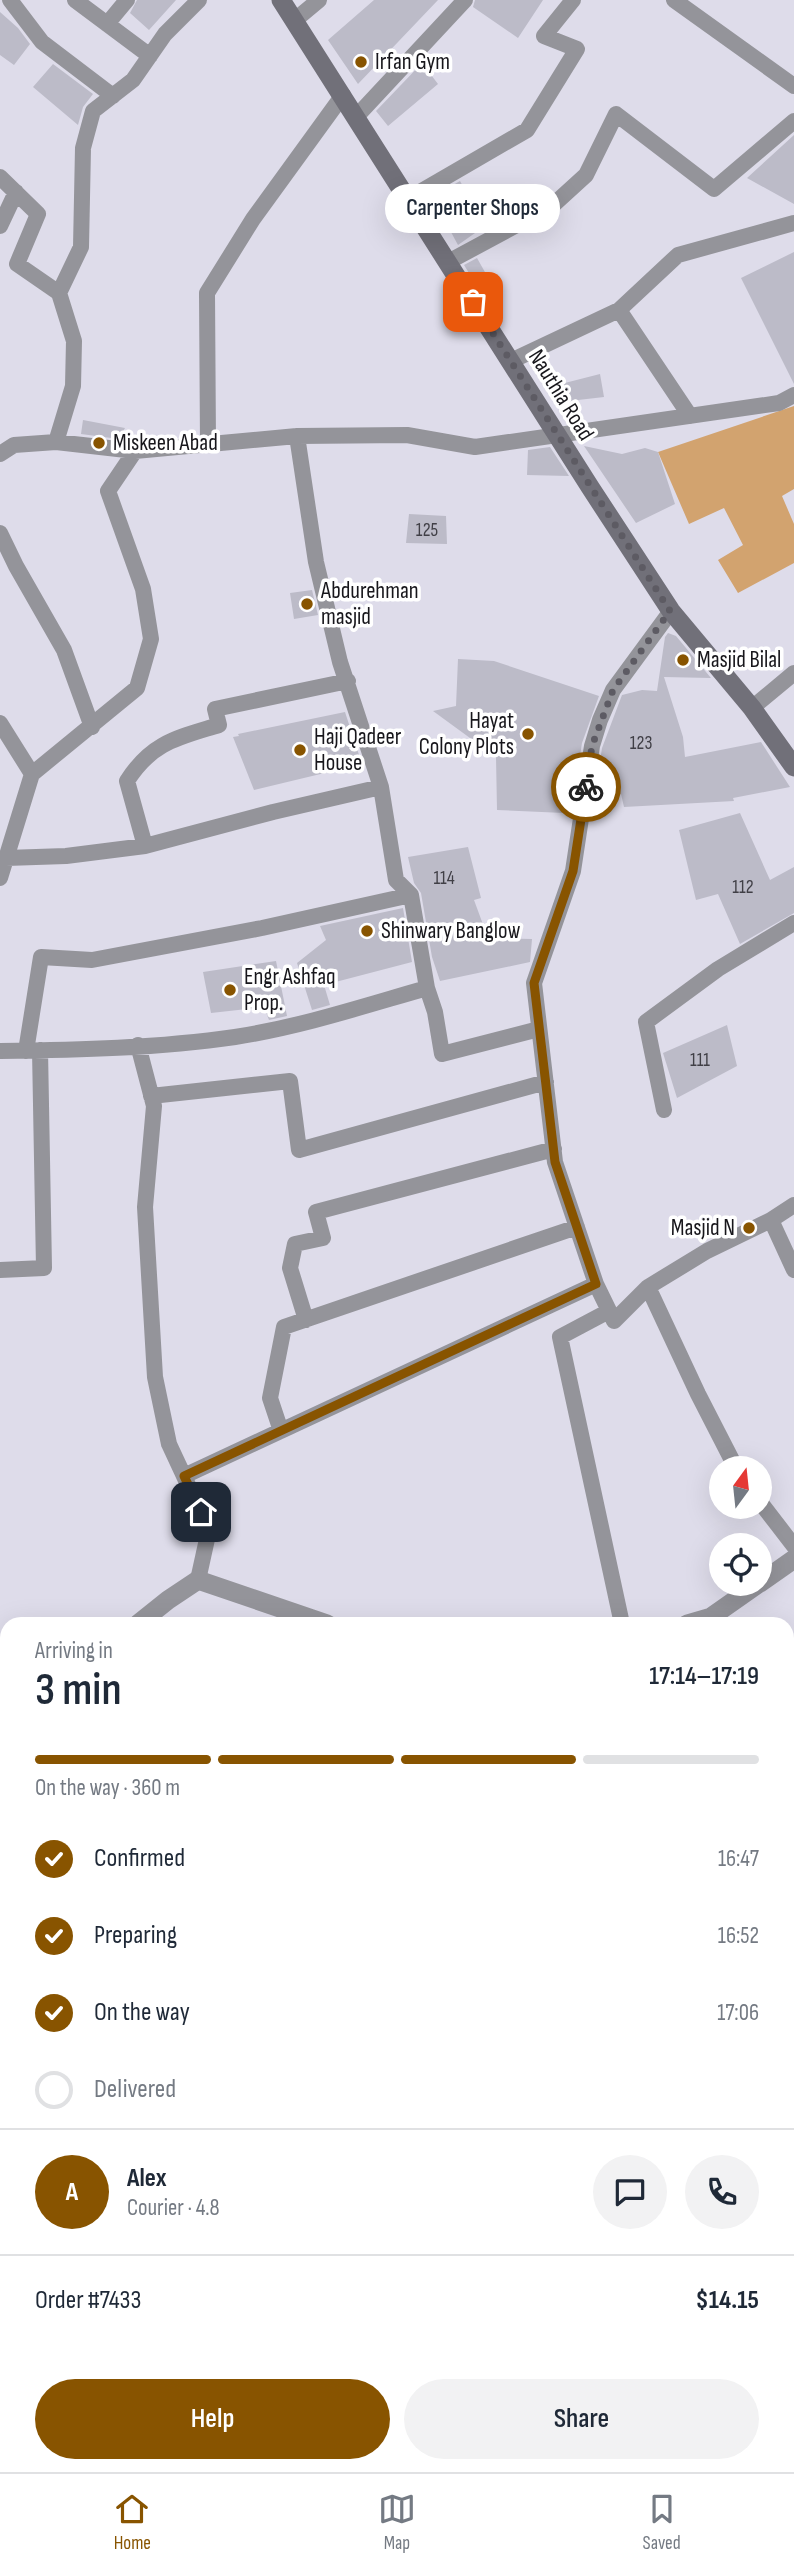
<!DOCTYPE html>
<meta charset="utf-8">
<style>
body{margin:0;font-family:"Sofia Sans Condensed",sans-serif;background:#f2f2f3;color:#1f2937;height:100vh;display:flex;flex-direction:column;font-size:26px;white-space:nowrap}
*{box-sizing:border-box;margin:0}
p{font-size:23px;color:#747a83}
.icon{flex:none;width:38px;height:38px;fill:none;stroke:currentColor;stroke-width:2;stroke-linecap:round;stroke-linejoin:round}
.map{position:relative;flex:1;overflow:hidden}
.drawer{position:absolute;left:0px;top:1617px;width:794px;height:856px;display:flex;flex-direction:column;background:#fff;border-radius:21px 21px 0 0;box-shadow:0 7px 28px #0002}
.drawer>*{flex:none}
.needle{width:46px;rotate:15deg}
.fabs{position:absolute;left:709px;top:1456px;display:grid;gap:14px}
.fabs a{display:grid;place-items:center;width:63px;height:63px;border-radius:50%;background:#fff;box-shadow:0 7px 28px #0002;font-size:35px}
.pin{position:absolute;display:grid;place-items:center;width:60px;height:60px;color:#fff;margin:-30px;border-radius:14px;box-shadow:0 4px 10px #0006}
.courier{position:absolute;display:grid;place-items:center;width:70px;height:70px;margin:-35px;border:5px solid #885400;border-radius:50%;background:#fff;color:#222;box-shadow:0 2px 9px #0007}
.bubble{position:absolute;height:49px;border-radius:24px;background:#fff;box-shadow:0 7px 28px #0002;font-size:23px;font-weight:600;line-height:49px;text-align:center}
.summary em{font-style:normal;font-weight:600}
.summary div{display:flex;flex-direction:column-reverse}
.summary{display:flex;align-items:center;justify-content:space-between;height:119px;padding:0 35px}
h1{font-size:46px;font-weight:600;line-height:52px}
.bar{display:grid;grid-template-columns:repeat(4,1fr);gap:10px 7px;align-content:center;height:84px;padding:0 35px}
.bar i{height:9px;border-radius:5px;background:#e0e1e3}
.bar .current{background:#885400}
.bar p{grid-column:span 4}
.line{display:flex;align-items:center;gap:18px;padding:0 35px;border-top:2px solid #e0e1e3}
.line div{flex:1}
.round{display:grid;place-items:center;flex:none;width:74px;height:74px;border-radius:37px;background:#f2f2f3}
ol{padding:0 35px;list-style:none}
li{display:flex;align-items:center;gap:21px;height:77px}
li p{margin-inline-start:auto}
li .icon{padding:7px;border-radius:50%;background:#885400;color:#fff;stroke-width:4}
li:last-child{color:#747a83}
li i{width:38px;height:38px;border:4px solid #e0e1e3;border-radius:50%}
.button{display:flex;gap:14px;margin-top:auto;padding:14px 35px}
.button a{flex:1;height:80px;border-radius:42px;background:#885400;color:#fff;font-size:28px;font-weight:600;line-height:80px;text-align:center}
.button a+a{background:#f2f2f3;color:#1f2937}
.menu{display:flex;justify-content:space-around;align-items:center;height:98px;border-top:2px solid #e0e1e3;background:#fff;font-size:19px;color:#747a83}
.menu a{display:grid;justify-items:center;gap:4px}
.menu .current{color:#885400}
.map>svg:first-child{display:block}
.green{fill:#d2a36f}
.building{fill:#bcbbc8}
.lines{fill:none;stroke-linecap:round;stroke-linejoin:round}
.minor{stroke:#94949a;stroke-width:16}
.tertiary{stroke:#94949a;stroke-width:19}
.secondary{stroke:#717079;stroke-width:19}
.done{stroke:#5d5b63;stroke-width:7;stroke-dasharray:0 12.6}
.route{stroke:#885400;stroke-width:9}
.poi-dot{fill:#885400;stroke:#fff;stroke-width:2.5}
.labels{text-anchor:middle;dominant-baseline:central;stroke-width:7;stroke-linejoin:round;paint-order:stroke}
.number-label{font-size:19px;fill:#403f46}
.poi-label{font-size:23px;fill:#17161b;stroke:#fff;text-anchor:start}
.street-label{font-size:23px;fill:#17161b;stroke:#fff}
</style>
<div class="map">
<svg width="794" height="2472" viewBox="0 0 794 2472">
<rect width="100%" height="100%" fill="#dedcea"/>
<path class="green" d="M794 406V489L782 496 794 524V563L738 593 718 560 743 545 724 508 689 524 658 452Z"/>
<path class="building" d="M137 0H176L149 30 130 13Z
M374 0H438L358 84 328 40Z
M475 0H543L518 38 473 7Z
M0 12 18 28 30 44 14 65 0 55Z
M422 63 438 84 388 126 376 111Z
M53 64 93 94 83 107 78 125 33 87Z
M794 135V204L747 178Z
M460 181 485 226 458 245 432 197Z
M794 252V384L741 278Z
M477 258 490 281 480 291 464 265Z
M600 374 604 397 561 402 553 386Z
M83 420 125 428 119 439 81 434Z
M584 446 622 454 645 448 658 452 675 504 636 523Z
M550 447 569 476 527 475 528 450Z
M409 514 446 516 447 544 406 543Z
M312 590 318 615 294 619 290 593Z
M668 633 676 636 711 678 664 677 683 737 685 757 761 742 790 787 733 798 734 801 624 807 621 794H595L602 748 622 695 642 690 657 691 665 637Z
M458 659 494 661 599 696 582 743 574 794 564 813 497 810 496 757 433 711 456 706Z
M345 712 362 764 254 790 233 737 239 736 238 734Z
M740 813 770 880 794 867V913L740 944 718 894 696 900 679 830Z
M468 847 481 898 474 900 488 938 532 939 530 962 440 981 432 957 421 893 414 883 408 857Z
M403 908 412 962 324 985 330 1005 312 1010 297 963 326 940 320 926Z
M276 961 287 1016 269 1020 264 1007 211 1013 203 972Z
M727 1025 737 1066 677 1098 663 1053Z"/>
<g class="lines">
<path class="minor" d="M10 0 42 42 113 96
M75 0 150 56
M674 0 794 86
M295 20 319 0
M107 24 127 0
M356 117 465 0
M0 177 38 214 17 264 59 293
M408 199 527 130 577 49 544 36 573 0
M0 226 16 192
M448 262 552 206 586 175 616 114 714 189 794 121
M511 361 619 310
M690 416 619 310 678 255 794 223
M297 436 316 562 340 662 381 787 396 880 411 895 427 988 435 1012 442 1054 539 1029
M56 442 73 386 74 341 59 293 81 247 83 148 93 111 133 80 165 34 199 0
M208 445 207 293 253 219 343 95
M0 454 14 445 56 442 135 451 297 436 407 435 475 447 779 403 794 395
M0 533 16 566 64 650 92 727
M671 611 613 690 600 720 592 746 573 871 534 983 555 1162 596 1284 614 1321 648 1287 698 1394 736 1468
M752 708 794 673
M0 723 32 774
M145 846 127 781C152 742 177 738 219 725L215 709 348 681
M6 858 66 856 145 846 273 812 381 787
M0 878 32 774 137 688 151 639 143 589 108 491 135 451
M138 1045 154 1106 145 1207 155 1377 169 1444 209 1530 198 1580
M0 1051C77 1050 159 1048 235 1037 300 1027 364 1006 427 988
M26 1051 41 957 92 960 262 928 411 895
M151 1096 290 1081 299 1150 546 1082
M664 1110 646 1022 718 969 794 923
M771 1220 794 1270
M0 1270 44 1268 40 1050
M648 1287 707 1251 771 1220 794 1205
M609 1311 560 1337 622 1624
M306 1320 290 1268 295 1244 323 1238 316 1212 554 1149
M281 1431 270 1398 284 1327 577 1227
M184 1476 596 1284
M760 1502 794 1546
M788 2118 794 2124
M0 2238 7 2255
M0 2422 7 2419
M788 2456 794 2450
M769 2472 776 2466"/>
<path class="tertiary" d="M760 1583 794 1559
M138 1624 168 1600 198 1580 327 1624
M687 1624 711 1617 758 1584
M0 1720 7 1718
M788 1851 794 1846
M254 2472 258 2466"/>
<path class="secondary" d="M281 0 590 487 671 611 752 708 794 767"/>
</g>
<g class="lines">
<path class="done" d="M473 302 670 611 613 690 592 746 586 787"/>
<path class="route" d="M201 1512 184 1476 596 1284 555 1162 534 983 573 871 586 787"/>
</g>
<g class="poi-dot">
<circle cx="361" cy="62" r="7"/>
<circle cx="99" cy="443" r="7"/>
<circle cx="307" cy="604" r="7"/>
<circle cx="683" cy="660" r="7"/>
<circle cx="528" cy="734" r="7"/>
<circle cx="300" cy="750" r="7"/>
<circle cx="367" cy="931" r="7"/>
<circle cx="230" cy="990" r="7"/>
<circle cx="749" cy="1228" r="7"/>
</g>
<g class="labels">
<g class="number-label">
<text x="427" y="530">125</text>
<text x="641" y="743">123</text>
<text x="444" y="878">114</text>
<text x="743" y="887">112</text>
<text x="700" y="1060">111</text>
</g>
<g class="poi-label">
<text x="375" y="62">Irfan Gym</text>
<text x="113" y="443">Miskeen Abad</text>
<text x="321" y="591">Abdurehman<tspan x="321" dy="26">masjid</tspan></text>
<text x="697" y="660">Masjid Bilal</text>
<text x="514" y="721" text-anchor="end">Hayat<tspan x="514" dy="26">Colony Plots</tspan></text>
<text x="314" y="737">Haji Qadeer<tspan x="314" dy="26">House</tspan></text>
<text x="381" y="931">Shinwary Banglow</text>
<text x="244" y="977">Engr Ashfaq<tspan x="244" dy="26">Prop.</tspan></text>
<text x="735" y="1228" text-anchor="end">Masjid N</text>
</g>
<g class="street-label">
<text transform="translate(561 395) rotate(58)">Nauthia Road</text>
</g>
</g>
</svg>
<div class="fabs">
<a><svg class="needle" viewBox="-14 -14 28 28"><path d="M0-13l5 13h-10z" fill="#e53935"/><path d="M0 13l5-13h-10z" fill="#747a83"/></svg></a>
<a><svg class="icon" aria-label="locate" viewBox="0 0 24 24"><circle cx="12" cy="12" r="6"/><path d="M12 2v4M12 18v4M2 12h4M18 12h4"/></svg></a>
</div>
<div class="pin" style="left:473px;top:302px;background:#ea580c"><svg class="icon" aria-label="bag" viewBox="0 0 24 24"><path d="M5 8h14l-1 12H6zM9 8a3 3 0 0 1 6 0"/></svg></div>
<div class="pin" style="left:201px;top:1512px;background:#1f2937"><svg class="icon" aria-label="home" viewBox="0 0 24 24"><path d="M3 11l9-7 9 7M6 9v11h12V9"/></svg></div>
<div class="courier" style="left:586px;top:787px"><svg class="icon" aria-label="bike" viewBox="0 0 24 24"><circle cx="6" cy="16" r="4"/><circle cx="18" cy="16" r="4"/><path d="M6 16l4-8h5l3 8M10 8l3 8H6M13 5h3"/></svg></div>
<div class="bubble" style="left:385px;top:184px;width:175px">Carpenter Shops</div>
<section class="drawer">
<div class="summary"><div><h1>3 min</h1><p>Arriving in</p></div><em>17:14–17:19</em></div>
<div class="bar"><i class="current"></i><i class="current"></i><i class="current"></i><i></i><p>On the way · 360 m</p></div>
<ol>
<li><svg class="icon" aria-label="check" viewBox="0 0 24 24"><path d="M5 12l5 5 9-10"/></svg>Confirmed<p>16:47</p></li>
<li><svg class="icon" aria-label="check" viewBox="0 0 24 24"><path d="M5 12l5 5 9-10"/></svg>Preparing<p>16:52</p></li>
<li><svg class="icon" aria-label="check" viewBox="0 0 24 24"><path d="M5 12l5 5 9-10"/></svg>On the way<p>17:06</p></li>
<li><i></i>Delivered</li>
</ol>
<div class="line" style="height:126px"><b class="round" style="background:#885400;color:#fff">A</b><div><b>Alex</b><p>Courier · 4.8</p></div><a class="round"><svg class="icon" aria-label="chat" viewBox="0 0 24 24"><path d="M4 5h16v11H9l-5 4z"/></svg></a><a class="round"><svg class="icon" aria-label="phone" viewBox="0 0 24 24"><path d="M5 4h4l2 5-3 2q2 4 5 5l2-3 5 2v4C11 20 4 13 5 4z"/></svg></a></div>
<div class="line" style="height:91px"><div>Order #7433</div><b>$14.15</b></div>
<div class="button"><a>Help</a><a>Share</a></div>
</section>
</div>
<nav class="menu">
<a class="current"><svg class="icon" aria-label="home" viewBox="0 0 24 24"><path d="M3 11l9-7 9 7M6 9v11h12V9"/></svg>Home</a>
<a><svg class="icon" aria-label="map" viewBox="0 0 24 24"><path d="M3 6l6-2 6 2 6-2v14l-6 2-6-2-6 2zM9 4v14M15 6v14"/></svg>Map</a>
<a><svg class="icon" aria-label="saved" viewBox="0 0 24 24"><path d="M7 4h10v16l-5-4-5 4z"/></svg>Saved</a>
</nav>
